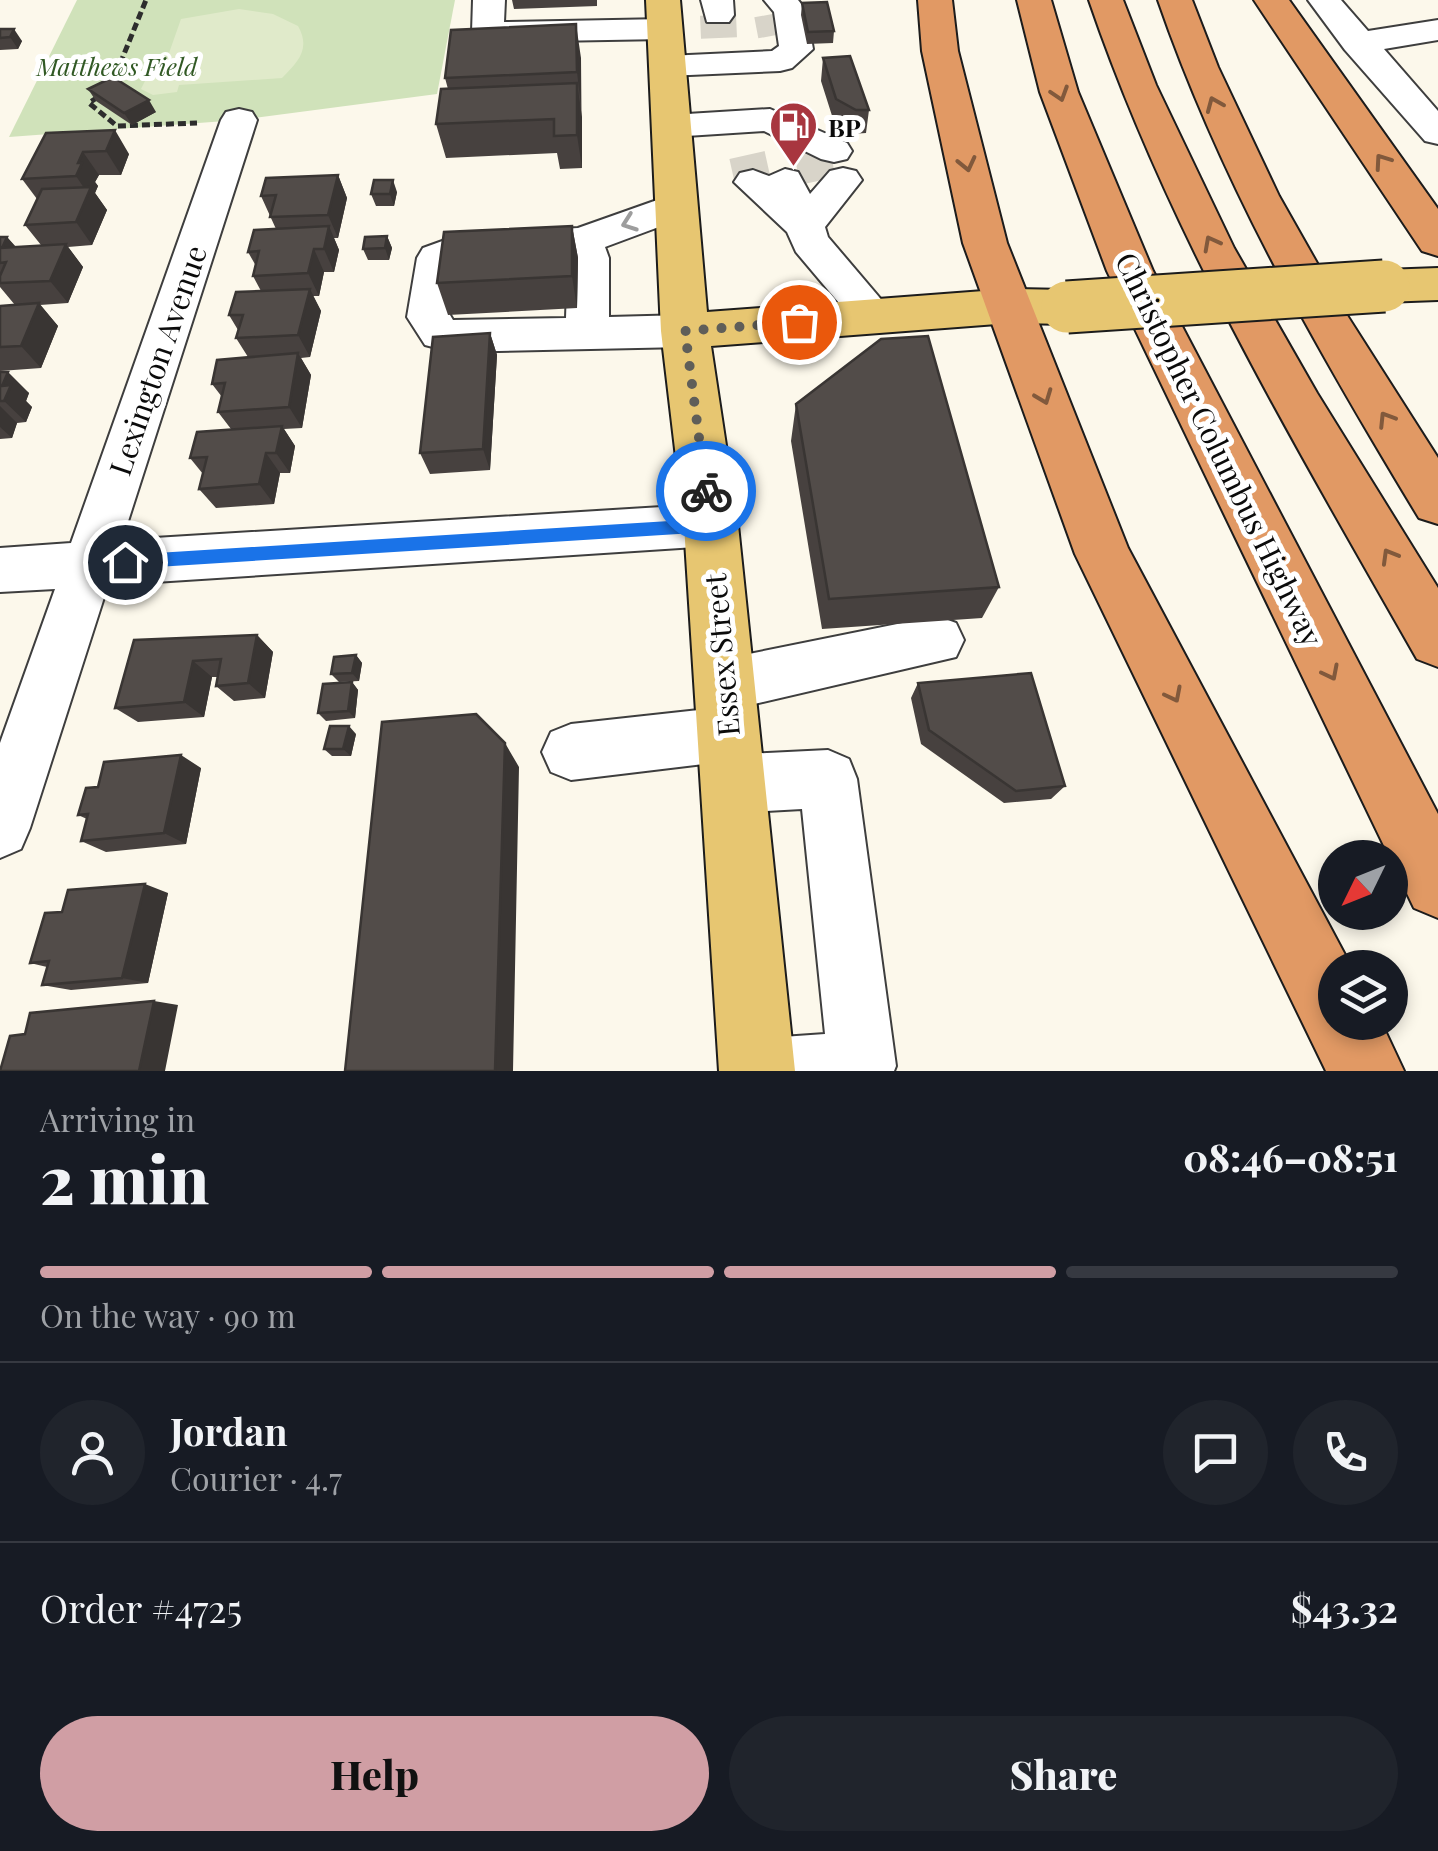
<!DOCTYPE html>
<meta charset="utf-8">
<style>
body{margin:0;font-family:"Playfair Display",serif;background:#20242c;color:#f1f3f6;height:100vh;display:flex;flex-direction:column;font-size:38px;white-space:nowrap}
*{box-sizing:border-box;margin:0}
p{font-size:32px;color:#9ea1a6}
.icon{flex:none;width:55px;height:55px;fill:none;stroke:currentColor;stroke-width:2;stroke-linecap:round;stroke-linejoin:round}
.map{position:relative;height:1071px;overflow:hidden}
.drawer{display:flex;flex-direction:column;background:#171b24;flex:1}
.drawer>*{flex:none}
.needle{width:65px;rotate:227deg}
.tools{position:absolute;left:1318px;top:840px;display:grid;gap:20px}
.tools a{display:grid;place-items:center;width:90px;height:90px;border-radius:50%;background:#171b24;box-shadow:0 5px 15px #0003;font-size:50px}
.pin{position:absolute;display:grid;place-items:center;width:85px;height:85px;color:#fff;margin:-42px;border:5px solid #fff;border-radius:50%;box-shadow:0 2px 10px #0007}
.courier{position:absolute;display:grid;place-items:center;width:100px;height:100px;margin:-50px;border:8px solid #1a73e8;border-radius:50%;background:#fff;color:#222;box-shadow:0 2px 12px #0007}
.summary em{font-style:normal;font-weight:800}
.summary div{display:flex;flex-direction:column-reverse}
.summary{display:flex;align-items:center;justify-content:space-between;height:170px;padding:0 40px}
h1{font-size:65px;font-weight:800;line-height:75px}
.bar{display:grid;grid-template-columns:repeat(4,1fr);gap:15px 10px;align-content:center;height:120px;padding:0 40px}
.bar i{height:12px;border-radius:8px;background:#363941}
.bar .selected{background:#d09ea4}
.bar p{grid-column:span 4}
.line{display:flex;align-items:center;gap:25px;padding:0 40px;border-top:2px solid #363941}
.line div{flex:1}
.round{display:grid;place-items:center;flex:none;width:105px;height:105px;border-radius:52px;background:#20242c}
.button{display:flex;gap:20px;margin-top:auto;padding:20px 40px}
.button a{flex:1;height:115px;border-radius:60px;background:#d09ea4;color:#111;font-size:40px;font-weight:800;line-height:115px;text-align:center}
.button a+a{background:#20242c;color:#f1f3f6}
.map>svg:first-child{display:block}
.green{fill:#d0e2ba}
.pitch{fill:#e0eaca}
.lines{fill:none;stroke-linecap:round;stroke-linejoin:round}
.minor-tunnel{stroke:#d8d4c9;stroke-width:36;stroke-dasharray:36 18;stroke-linecap:butt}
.minor-casing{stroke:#3e3e3e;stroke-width:4}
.major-casing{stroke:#1c1c1c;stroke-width:4}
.highway-casing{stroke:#1c1c1c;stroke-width:4}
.path{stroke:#2d2d2d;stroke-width:5;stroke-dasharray:8 4;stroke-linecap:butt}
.minor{fill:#fff;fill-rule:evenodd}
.major{fill:#e7c671;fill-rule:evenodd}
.highway{fill:#e19964;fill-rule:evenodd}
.major-bridge-casing{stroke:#1c1c1c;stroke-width:55;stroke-linecap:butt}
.major-bridge{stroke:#e7c671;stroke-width:51}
.wall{fill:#47413f}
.shaded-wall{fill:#393533}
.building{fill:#524c49;stroke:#393533;stroke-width:2.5}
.oneway{stroke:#81593c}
.oneway2{stroke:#9d9d9d}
.route{fill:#1a73e8}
.done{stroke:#5f5e59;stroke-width:10;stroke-dasharray:0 18}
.labels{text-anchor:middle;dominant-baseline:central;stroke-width:10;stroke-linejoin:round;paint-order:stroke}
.far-park-label{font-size:25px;font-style:italic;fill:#315924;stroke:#fff}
.far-poi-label{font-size:25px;font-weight:bold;fill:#0b0b0b;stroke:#fff;text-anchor:start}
.street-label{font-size:30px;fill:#0b0b0b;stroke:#fff}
</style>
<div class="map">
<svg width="1438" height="1071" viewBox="0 0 1438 1071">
<rect width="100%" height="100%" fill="#fcf8eb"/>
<path class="green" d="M77 0H455L437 94 239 120 9 137Z"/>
<path class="pitch" d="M239 9 273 14 298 26C311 49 298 62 282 78L179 85 177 92 153 95 141 89 147 77 162 73 181 19Z"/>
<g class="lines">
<path class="minor-tunnel" d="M772 14 776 35
M718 15 719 38
M812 152 818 181
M747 155 753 182"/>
<defs>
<path id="minor" d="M473 0H505L504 22 665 19 677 22 681 29 677 36 665 39 488 42 476 39 472 32Z
M701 0H733L734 15 729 22H707Z
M764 0H798L806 10 813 49 792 68 780 71 667 76 655 73 650 66 655 59 667 56 772 51 779 46 774 12Z
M1308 0H1341L1368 31 1438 20V40L1384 49 1438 111V144L1425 141 1345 50Z
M239 109 252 112 257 120 122 540 711 504 729 510 736 525 729 540 711 546 108 585 30 828 21 849 0 858V743L55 589 0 592V548L71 543 221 120 226 112Z
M770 109 847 143 852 151 847 159 834 162 821 159 764 131 671 137 658 134 653 126 658 118 671 115Z
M843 168 856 171 862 180 825 227 828 237 896 317 890 328 875 332 860 328 796 252 787 232 734 182 740 173 753 170 769 176 785 169 798 172 810 194 830 171Z
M677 193 691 197 696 206 691 215 605 247 609 258V317L685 315 700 320 706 331 700 342 685 347 452 352 425 345 407 317 417 258 423 248 459 235 578 228ZM568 255 566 318 453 320 450 315 456 266Z
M937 616 956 623 964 640 956 657 733 709 748 715 756 734 746 754 828 750 849 759 857 779 896 1066 894 1071H748L758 1047 782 1037 825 1034 802 809 732 813 711 805 703 784 712 763 571 780 551 772 542 752 551 732 571 724 717 708 705 703 696 685 705 667 724 659Z"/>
<path id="major" d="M646 0H680L707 312 1010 289 1067 290 1083 295 1090 307 1083 319 1067 324 1010 323 711 346 738 525 795 1071H719L684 525 661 331Z
M1438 268V300L1384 302 1368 297 1361 286 1368 275 1384 270Z"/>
<path id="highway" d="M918 0H952L958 51 1007 243 1128 548 1352 968H1335V1022H1381L1404 1071H1326L1075 554 963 243 922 51Z
M1017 0H1051L1078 92 1153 271 1438 814V918L1414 908 1107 271 1040 92Z
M1089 0H1123L1156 85 1234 248 1317 393 1438 588V667L1417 659C1295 444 1169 234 1089 0Z
M1158 0H1192L1218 67 1279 196 1343 309 1438 458V524L1419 518C1318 351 1222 185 1158 0Z
M1254 0H1289L1438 209V256L1422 251Z"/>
</defs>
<use href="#minor" class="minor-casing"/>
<use href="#major" class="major-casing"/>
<use href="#highway" class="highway-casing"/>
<path class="path" d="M111 86 146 0
M98 97 89 103 117 126 197 123"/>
<use href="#minor" class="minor"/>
<use href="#major" class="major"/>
<use href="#highway" class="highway"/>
<defs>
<path id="major-bridge" d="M1067 307 1384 286"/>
</defs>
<use href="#major-bridge" class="major-bridge-casing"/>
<use href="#major-bridge" class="major-bridge"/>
</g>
<path class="wall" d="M512 0H597V6L514 9Z
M802 3 834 31 833 43 807 44 801 15Z
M0 29 22 41 18 49 0 50Z
M581 58 582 168 560 169 557 153 446 158 436 124 448 89 445 78Z
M823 58 869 110 866 133 852 134 834 122 821 81Z
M88 89 156 112 132 125 96 101Z
M46 133 129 154 121 175H99L95 182 98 186 95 193 107 210 92 245 68 247 83 267 68 303 40 305 58 326 41 368 0 371V306L15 305 0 287V237H7L15 247 41 245 25 225 37 199 22 179Z
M338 175 347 198 338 238H334L339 250 334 272H324L319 296H313L321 311 310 357 301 358 311 375 302 428 284 429 295 446 290 473H280L274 504 216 508 199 489 203 474 190 458 231 429 218 412 222 397 212 384 248 357 236 338 238 330 229 315 261 291 253 276 256 266 248 252 276 229 261 196Z
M397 192 394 206H376L371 194Z
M572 226 578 258 577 308 448 315 437 283Z
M387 236 392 248 389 260H368L363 249Z
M490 333 497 355 490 470 430 474 420 453Z
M0 372 29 393 26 401 32 407 26 422 17 423 12 438 0 439Z
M796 404 999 587 982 618 822 629 791 441Z
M257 635 273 652 265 698 234 701 216 686 218 677H212L204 717 138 722 115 708 134 640Z
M356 655 362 663 359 681 339 682 331 674Z
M352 682 358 690 355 718 326 721 318 713Z
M918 683 1065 786 1051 799 1004 803 921 744 911 698Z
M356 734 351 756H332L324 749Z
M201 768 186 844 106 852 81 841 87 819 78 815 98 787Z
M168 893 148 983 71 990 42 985 47 967 30 963 62 912Z"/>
<path class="shaded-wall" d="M576 24 581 58V106L577 72Z
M14 29 22 41 18 49 10 37Z
M577 83 582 117V168L577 135Z
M149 100 156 112 132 125 124 113Z
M115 130 129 154 121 175 106 151Z
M83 152 99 175 95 182 98 186 95 193 107 210 92 245 76 222 88 194 76 176 78 163Z
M338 175 347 198 338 238 328 215Z
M393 180 397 192 394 206 390 194Z
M329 226 339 250 334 272 324 249Z
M572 226 578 258 577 308 572 276Z
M387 236 392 248 389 260 385 248Z
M7 237 17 248 1 250Z
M66 244 83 267 68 303 50 281Z
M314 249 324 272 319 296 308 273Z
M310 289 321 311 310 357 298 335Z
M39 303 58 326 41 368 21 346Z
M490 333 497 355 490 470 483 449Z
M298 353 311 375 302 428 289 407Z
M8 372 29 393 26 401 32 407 26 422 4 401 2 386Z
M0 406 17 423 12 438 0 427Z
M282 426 295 446 290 473 276 453Z
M266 453 280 473 274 504 259 484Z
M257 635 273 652 265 698 248 683Z
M356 655 362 663 359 681 352 673Z
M193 661 212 677 204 717 184 702Z
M352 682 358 690 355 718 348 711Z
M349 726 356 734 351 756 343 749Z
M505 743 519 767 513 1071H495Z
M181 755 201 768 186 844 164 833Z
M145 884 168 893 148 983 122 978Z
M154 1001 178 1005 165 1071H139Z"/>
<path class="building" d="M827 2 834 31 808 32 802 3Z
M576 24 577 72 445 78 451 30Z
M0 29H14L10 37 0 38Z
M850 56 869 110H856L836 99 823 58Z
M113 77 149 100 124 113 88 89Z
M577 83V135L554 136V119L436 124 441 89Z
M115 130 106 151 83 152 78 163H82L76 176 22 179 46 133Z
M338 175 328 215 270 217 276 195 261 196 266 178Z
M374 180H393L390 194H371Z
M91 187 76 222 25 225 42 189Z
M329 226 324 249H314L308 273 253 276 259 251 248 252 254 230Z
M572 226V276L437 283 444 232Z
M387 236 385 248 363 249 365 237Z
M0 237H7L2 248H0Z
M66 244 50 281 0 283V276L6 262 0 263V248Z
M310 289 298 335 236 338 243 315H229L236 292Z
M39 303 21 346 0 347V306Z
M490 333 483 449 420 453 433 337Z
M928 336 999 587 829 599 796 404 881 339Z
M298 353 289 407 218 412 225 383 212 384 217 360Z
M0 372H8L2 386 11 385 4 401H0Z
M282 426 276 453H266L259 484 199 489 207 457 190 458 197 432Z
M257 635 248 683 216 686 221 659 193 661 184 702 115 708 134 640Z
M356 655 352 673 331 674 334 657Z
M1031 673 1065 786 1016 791 929 730 918 683Z
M352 682 348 711 318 713 323 684Z
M476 714 505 743 495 1071H345L382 722Z
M330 726H349L343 749H324Z
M181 755 164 833 81 841 88 814 78 815 86 788 98 787 104 762Z
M145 884 122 978 42 985 49 961 30 963 45 913 62 912 68 890Z
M154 1001 139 1071H0L10 1036 25 1034 30 1013Z"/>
<defs><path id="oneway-chevron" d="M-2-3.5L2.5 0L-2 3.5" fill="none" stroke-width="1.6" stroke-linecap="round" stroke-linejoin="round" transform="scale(2.5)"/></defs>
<g class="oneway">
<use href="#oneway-chevron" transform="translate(1060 94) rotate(72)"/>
<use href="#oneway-chevron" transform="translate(1214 104) rotate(-113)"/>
<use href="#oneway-chevron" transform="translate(1382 161) rotate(-125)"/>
<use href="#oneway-chevron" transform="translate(967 164) rotate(77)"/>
<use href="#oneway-chevron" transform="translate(1211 243) rotate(-118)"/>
<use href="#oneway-chevron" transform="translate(1044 397) rotate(69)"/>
<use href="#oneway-chevron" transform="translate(1386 419) rotate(-122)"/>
<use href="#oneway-chevron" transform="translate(1389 556) rotate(-120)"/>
<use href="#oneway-chevron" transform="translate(1331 673) rotate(63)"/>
<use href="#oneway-chevron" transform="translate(1174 695) rotate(63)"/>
</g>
<use class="oneway2" href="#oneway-chevron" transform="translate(629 223) rotate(160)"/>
<path class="route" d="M706 485 714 491 719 525 710 532 125 569 117 562 125 555 702 519 698 491Z"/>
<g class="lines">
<path class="done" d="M706 491 685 331 799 322"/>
</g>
<defs>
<symbol id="fuel-pin" viewBox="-11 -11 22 30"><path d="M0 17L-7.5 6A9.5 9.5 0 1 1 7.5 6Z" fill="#a8363f" stroke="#fff"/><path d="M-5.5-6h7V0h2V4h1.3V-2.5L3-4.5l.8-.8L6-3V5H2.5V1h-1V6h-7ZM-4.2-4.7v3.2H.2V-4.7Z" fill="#fff"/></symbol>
</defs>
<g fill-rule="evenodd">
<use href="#fuel-pin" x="766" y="98" width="55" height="75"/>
</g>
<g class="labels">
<g class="far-park-label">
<text x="117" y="65">Matthews Field</text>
</g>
<g class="far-poi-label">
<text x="828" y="126">BP</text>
</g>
<g class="street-label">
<text transform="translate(157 360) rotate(-71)">Lexington Avenue</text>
<text transform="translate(1220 449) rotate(64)">Christopher Columbus Highway</text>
<text transform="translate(721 655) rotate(-95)">Essex Street</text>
</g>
</g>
</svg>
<div class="tools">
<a><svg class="needle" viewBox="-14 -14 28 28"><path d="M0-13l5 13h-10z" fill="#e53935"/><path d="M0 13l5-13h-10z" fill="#9ea1a6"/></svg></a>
<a><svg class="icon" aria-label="layers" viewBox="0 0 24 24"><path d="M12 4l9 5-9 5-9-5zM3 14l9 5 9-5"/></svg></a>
</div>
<div class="pin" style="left:799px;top:322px;background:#ea580c"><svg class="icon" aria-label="bag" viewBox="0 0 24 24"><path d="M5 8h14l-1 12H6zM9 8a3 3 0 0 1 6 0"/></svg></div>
<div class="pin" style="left:125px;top:562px;background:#1f2937"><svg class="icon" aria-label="home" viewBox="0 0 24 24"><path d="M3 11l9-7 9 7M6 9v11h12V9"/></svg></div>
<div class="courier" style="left:706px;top:491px"><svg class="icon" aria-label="bike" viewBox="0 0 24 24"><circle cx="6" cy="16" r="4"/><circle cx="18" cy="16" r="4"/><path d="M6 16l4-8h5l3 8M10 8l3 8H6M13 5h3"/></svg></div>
</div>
<section class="drawer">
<div class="summary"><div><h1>2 min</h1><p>Arriving in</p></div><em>08:46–08:51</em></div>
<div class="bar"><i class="selected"></i><i class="selected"></i><i class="selected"></i><i></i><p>On the way · 90 m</p></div>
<div class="line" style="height:180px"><a class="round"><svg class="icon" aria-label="person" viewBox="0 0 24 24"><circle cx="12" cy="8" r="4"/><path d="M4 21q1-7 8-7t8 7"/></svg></a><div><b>Jordan</b><p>Courier · 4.7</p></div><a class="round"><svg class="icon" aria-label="chat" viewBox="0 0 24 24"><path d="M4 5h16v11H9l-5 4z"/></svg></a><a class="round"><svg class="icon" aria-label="phone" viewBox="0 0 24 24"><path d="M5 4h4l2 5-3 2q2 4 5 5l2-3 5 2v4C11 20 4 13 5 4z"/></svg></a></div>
<div class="line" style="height:130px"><div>Order #4725</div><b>$43.32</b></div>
<div class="button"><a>Help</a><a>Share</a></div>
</section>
